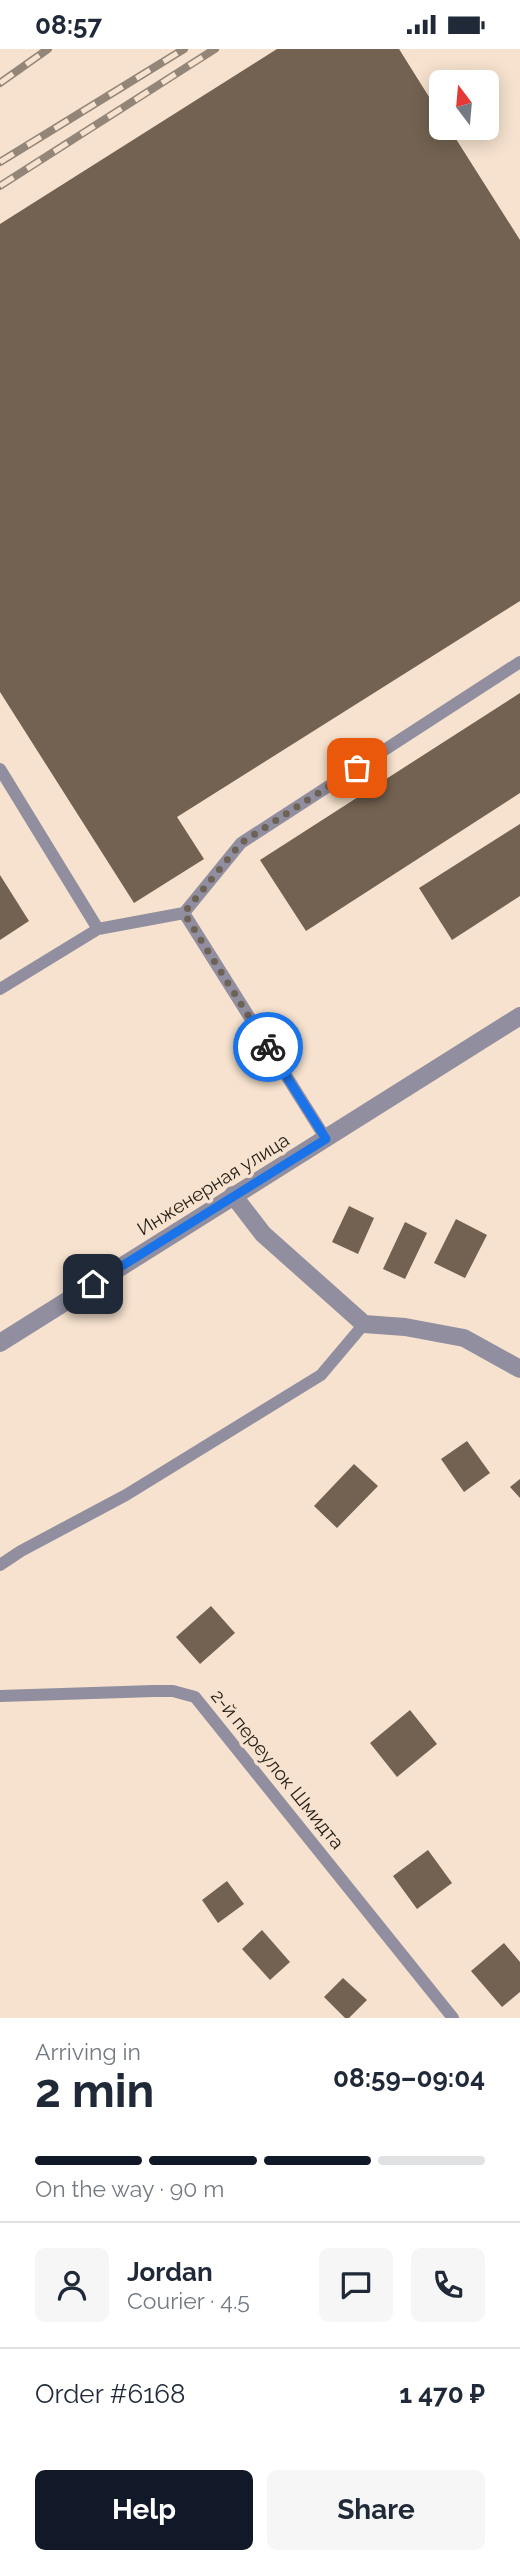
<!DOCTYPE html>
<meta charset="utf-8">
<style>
body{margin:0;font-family:Raleway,sans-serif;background:#f6f6f7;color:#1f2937;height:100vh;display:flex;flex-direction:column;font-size:26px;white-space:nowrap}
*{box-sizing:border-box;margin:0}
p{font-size:23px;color:#747a83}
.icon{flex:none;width:38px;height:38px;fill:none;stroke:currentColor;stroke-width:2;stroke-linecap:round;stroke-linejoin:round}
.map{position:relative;height:1969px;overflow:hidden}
.drawer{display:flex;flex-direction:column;background:#fff;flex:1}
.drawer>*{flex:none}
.needle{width:46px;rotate:344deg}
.fabs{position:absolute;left:429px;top:21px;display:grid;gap:14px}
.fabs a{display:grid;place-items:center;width:70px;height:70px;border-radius:10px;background:#fff;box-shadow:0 4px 18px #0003;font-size:35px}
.pin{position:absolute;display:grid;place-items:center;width:60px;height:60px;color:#fff;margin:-30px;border-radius:14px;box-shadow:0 4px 10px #0006}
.courier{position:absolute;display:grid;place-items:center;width:70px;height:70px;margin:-35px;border:5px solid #1a73e8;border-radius:50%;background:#fff;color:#222;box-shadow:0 2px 9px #0007}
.head em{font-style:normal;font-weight:700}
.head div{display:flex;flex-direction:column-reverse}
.head{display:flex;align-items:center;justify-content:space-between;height:119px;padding:0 35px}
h1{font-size:46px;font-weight:700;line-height:52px}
.bar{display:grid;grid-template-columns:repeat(4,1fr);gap:10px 7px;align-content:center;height:84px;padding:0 35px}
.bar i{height:9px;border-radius:5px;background:#e0e1e3}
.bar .active{background:#111827}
.bar p{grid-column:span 4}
.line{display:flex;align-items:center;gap:18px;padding:0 35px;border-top:2px solid #e0e1e3}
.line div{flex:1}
.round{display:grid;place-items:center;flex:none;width:74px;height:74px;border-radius:10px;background:#f6f6f7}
.primary-button{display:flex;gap:14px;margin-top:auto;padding:14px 35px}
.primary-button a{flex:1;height:80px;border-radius:10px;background:#111827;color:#fff;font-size:28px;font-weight:700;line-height:80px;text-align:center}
.primary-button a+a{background:#f6f6f7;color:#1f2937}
.status{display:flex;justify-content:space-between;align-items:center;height:49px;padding:0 35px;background:#fff;direction:ltr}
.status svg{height:19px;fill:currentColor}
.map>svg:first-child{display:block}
.building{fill:#736251}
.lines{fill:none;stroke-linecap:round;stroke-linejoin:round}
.service{stroke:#908e9f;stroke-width:12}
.minor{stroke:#908e9f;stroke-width:18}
.tertiary{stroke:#908e9f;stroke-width:18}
.rail-casing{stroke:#938577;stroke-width:8}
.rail{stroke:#f6e2ce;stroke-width:5;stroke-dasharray:16;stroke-linecap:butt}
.done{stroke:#6e6256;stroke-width:7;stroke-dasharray:0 12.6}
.route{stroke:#1a73e8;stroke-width:9}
.labels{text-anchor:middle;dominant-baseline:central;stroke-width:7;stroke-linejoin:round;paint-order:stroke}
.street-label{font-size:19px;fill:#241d16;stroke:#f6e2ce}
</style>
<div class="status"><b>08:57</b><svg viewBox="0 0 49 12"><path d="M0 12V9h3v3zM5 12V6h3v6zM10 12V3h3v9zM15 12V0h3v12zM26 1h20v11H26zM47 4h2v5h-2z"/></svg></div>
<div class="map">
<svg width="520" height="1969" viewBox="0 0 520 1969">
<rect width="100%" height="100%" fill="#f6e2ce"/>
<path class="building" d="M277 0H399L441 67V79H449L520 191V552L177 768 204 810 134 854 0 643V175Z
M520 644V744L306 882 260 811Z
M520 775V847L452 891 419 839Z
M0 826 29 872 0 891Z
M349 1157 374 1169 358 1205 332 1193Z
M456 1170 487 1186 465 1229 434 1214Z
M405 1173 427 1184 405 1230 383 1220Z
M467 1392 490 1424 464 1443 441 1410Z
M354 1415 378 1437 337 1479 314 1457Z
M520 1430V1449L510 1438Z
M211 1557 235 1584 200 1615 176 1588Z
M410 1661 437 1695 397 1728 370 1694Z
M428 1801 452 1834 417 1860 393 1827Z
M227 1832 244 1855 218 1874 202 1851Z
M262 1881 290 1913 270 1931 242 1900Z
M504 1894 520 1913V1943L502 1958 471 1922Z
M343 1929 367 1951 349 1969H345L324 1948Z"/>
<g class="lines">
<path class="service" d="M0 720 98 880 184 864 326 1090
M184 864 241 794 520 613
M0 940 98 880
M0 1516 21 1502 126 1446 321 1326 364 1275
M0 1647 154 1642H173L195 1648 453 1969"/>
<path class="minor" d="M233 1146 263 1185 364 1275 405 1278 464 1289 520 1320"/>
<path class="tertiary" d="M0 1294 520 967"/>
<defs>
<path id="rail" d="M0 34 48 0
M0 113 184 0
M0 137 215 0"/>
</defs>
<use href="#rail" class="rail-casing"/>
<use href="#rail" class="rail"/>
</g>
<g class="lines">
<path class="done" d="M268 998 184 864 241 794 357 719"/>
<path class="route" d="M93 1235 326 1090 268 998"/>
</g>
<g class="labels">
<g class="street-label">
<text transform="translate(213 1135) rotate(-32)">Инженерная улица</text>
<text transform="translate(278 1720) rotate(51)">2-й переулок Шмидта</text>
</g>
</g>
</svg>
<div class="fabs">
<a><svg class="needle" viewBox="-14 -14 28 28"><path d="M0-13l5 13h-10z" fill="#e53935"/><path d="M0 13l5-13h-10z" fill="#747a83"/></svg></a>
</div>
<div class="pin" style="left:357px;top:719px;background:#ea580c"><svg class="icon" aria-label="bag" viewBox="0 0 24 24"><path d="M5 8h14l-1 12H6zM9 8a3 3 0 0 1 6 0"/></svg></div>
<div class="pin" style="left:93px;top:1235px;background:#1f2937"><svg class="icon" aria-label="home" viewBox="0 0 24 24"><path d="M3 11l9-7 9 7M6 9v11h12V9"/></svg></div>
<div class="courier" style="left:268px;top:998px"><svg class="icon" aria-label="bike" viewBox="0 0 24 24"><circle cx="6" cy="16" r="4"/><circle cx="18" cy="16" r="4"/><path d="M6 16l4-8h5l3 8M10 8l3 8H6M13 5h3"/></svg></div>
</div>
<section class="drawer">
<div class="head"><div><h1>2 min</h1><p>Arriving in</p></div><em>08:59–09:04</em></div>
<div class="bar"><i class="active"></i><i class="active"></i><i class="active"></i><i></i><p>On the way · 90 m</p></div>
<div class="line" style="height:126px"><a class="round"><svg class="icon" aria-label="person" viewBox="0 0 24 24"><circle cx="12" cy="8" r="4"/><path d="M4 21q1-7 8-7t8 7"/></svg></a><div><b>Jordan</b><p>Courier · 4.5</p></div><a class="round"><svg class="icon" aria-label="chat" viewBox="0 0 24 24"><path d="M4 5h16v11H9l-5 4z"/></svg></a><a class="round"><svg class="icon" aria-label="phone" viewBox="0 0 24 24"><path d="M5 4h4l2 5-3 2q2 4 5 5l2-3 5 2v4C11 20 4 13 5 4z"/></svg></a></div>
<div class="line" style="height:91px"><div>Order #6168</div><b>1 470 ₽</b></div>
<div class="primary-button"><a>Help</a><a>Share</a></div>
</section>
